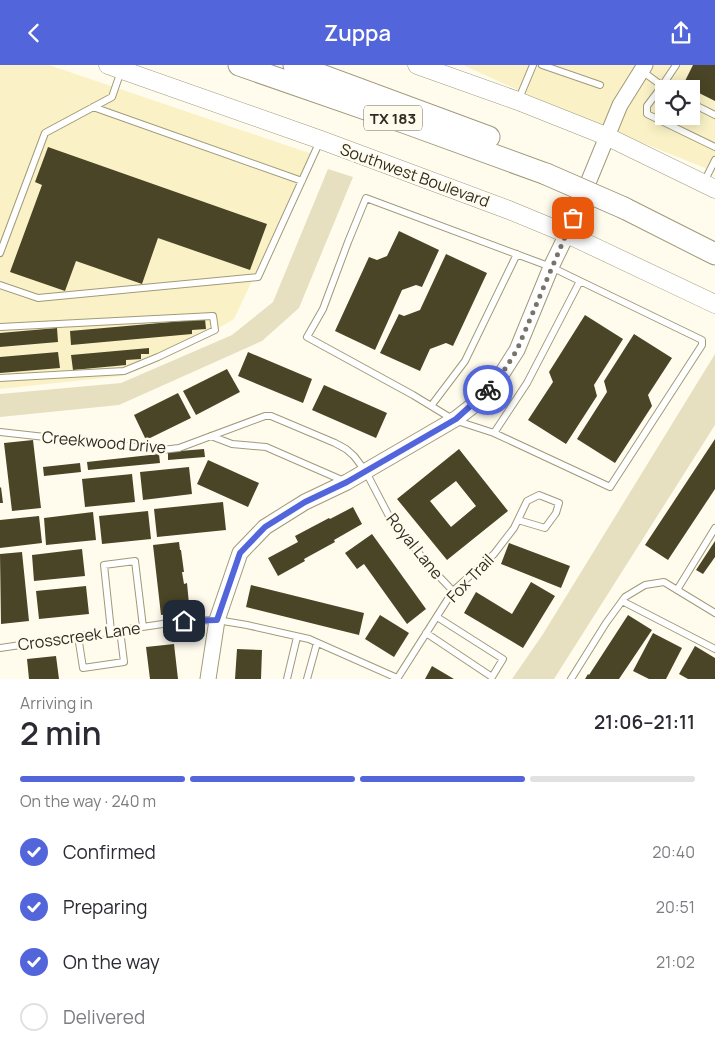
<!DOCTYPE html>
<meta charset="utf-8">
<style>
body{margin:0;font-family:Manrope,sans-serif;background:#f2f2f3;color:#2b2b33;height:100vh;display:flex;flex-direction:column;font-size:19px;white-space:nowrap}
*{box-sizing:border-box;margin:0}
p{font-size:16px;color:#7c7c81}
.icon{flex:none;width:28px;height:28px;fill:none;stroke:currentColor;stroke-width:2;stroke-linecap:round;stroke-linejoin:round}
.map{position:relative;height:614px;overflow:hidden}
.drawer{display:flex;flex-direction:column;background:#fff;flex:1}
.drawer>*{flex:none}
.controls{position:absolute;left:655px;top:15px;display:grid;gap:10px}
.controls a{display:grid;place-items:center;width:45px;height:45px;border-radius:0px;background:#fff;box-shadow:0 2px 12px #0003;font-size:25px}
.pin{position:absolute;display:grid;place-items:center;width:42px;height:42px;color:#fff;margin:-21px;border-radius:10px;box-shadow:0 2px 8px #0006}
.courier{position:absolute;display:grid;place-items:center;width:50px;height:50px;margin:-25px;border:4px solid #5265db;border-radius:50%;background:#fff;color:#222;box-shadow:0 1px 6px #0007}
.head em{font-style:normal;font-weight:600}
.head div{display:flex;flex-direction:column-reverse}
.head{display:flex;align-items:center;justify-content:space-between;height:85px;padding:0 20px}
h1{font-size:32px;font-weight:600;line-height:38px}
.bar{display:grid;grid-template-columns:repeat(4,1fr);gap:8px 5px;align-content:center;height:60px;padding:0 20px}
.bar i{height:6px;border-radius:4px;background:#e1e1e2}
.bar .selected{background:#5265db}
.bar p{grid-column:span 4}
ol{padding:0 20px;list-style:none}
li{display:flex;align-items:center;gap:15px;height:55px}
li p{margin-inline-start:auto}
li .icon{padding:5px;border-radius:50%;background:#5265db;color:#fff;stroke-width:4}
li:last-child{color:#7c7c81}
li i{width:28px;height:28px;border:2px solid #e1e1e2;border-radius:50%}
header{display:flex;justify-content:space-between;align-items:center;height:65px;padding:0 20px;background:#5265db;color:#fff;font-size:22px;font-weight:600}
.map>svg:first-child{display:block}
.built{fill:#faf2c6;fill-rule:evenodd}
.green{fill:#e6e0c0}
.building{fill:#4b4527;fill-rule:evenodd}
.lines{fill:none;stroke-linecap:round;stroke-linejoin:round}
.service-casing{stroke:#a19a79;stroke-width:8}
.tertiary-casing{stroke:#a19a79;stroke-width:17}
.secondary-casing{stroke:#a19a79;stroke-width:19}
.motorway-casing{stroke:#a19a79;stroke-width:23}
.service{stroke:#fff;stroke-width:6}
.tertiary{stroke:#fff;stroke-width:15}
.secondary{stroke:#fff;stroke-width:18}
.motorway{stroke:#fff;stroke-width:21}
.motorway-bridge-casing{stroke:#a19a79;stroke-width:23;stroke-linecap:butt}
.motorway-bridge{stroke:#fff;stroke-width:21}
.done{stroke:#787568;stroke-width:5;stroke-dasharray:0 9}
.route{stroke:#5265db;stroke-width:6}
.labels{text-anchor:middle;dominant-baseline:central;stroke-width:5;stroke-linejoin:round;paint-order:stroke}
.shield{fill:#fffcee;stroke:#6e6b5e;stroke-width:1}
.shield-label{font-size:15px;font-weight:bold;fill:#302d20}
.street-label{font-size:16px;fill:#302d20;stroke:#fffcee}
</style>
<header><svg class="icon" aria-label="back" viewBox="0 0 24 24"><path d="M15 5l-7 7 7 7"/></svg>Zuppa<svg class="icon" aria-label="share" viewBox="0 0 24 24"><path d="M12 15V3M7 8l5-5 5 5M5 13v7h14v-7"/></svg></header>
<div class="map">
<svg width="715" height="614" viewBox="0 0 715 614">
<rect width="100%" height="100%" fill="#fffcee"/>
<path class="built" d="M0 0H49L312 89 234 254 183 284 122 311 0 324Z
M463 0H715V107L568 48ZM664 24H691V51H664Z"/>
<path class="green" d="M328 104 353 112 299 243 262 276 119 340 0 352V329L121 318 232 270 273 237Z
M715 289V360L554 614H512L543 569Z"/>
<path class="building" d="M693 0H715V36L683 20Z
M48 82 267 159 250 205 158 173 142 219 76 196 65 226 10 207 42 120 35 117Z
M399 166 439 185 422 222 416 220 402 225 375 285 335 266 369 192 377 195 387 191Z
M446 189 487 208 453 281 446 278 430 284 420 306 380 288 399 249 404 251 420 245Z
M585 250 623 274 594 320 597 331 566 379 528 355 553 317 549 307Z
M205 254 206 264 192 265V269L71 280 70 266Z
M57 263 58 277 0 282V268Z
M634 269 672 293 648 330 652 341 615 398 577 374 607 327 604 316Z
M149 283V289H141V294L126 295V300L73 305 71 290Z
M58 287 60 303 0 308V292Z
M248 287 312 314 303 338 238 311Z
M227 304 240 327 196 350 183 326Z
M324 320 387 348 376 373 312 345Z
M178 328 191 353 146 375 134 350Z
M715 374V424L668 495 645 480Z
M33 375 41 443 12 446 4 378Z
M204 384 205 392 168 395V387Z
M459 384 508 446 447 495 397 434ZM456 416 476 441 451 462 430 436Z
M159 389 160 398 88 405 87 397Z
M208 395 259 418 248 442 197 419Z
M80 398 81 407 44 411 43 402Z
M189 402 192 429 143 435 140 407Z
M132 409 135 437 85 442 82 414Z
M1 422 3 438H0V423Z
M223 437 226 465 157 472 154 444Z
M353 442 362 459 334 475 335 477 304 494 305 496 278 511 268 493 298 477 295 471 329 453 330 454Z
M148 446 151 474 102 479 99 451Z
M93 447 96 475 46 480 44 453Z
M39 451 42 478 0 483V455Z
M372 469 426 544 407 559 364 499 357 504 345 488Z
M715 476V492L703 509 696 505Z
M179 477 180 485H181L184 507H182L184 519 187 518 189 539H186L187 547 161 550 153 480Z
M509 478 570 501 561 523 501 499Z
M82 484 85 511 34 516 32 490Z
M22 487 29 556 1 559 0 489Z
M531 517 555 531 523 583 464 548 476 527 512 549Z
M251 520 364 548 359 570 246 542Z
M86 521 89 549 39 554 36 526Z
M380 550 409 568 394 592 365 574Z
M628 550 652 565 619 614H585L588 609 589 610Z
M653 568 682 583 666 614H649L633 606Z
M174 579 178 614H150L146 582Z
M695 581 715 593V614H688L679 609Z
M237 584 262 585 261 614H235Z
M56 591 59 614H29L27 594Z
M432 601 454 614H425Z"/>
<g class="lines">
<defs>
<path id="service" d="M542 0 600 20
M676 0 662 21 647 41V49L715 82
M642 6 665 23
M518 36 533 0
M691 38 715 50
M93 42 302 116
M704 117 715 95
M366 133 551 202 702 275V280L610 422 494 368 454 355 413 330 307 272 323 244 348 177Z
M0 188 45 68 112 32 121 6
M0 220 38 233 258 212 320 76
M0 262 213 251 215 265 158 292 124 306 0 313
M431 341 465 296 517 189
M0 367 162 385 179 383 265 351H271L335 378 346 384 354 391 366 407 390 453 431 503 453 526
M494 368 527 318 580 216
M211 371 232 379 266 382 344 416
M677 525 715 463
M622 536 715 584
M111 566 104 500 135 496 143 562
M426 568 492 612 503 594 437 552
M78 571 83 603 124 597 120 565
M0 583 183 556 217 555 247 560 309 574 397 613
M287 614 297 572
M307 614 317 578
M397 614 453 526 494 489 514 463 527 436 539 430 559 438 556 448 545 463 518 455
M571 614 606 558 625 532 645 520 664 517 715 548"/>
<path id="tertiary" d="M208 614 217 555 240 488 265 462 305 437 347 417 457 353 475 339 491 322 503 307 517 285 551 202 567 169 620 40 645 0"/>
<path id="secondary" d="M108 0 321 75 509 145 567 169 715 239
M417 0 518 36 606 71 715 124"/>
<path id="motorway" d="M239 0 406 58 546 109
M294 0 489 72
M624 143 715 189"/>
</defs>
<use href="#service" class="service-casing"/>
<use href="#tertiary" class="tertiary-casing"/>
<use href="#secondary" class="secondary-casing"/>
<use href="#motorway" class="motorway-casing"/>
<use href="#service" class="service"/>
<use href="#tertiary" class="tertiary"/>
<use href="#secondary" class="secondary"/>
<use href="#motorway" class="motorway"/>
<defs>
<path id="motorway-bridge" d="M546 109 624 143"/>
</defs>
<use href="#motorway-bridge" class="motorway-bridge-casing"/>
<use href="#motorway-bridge" class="motorway-bridge"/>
</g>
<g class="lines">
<path class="done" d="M488 325 503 307 517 285 573 153"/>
<path class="route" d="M184 556 217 555 240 488 265 462 305 437 347 417 456 354 488 325"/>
</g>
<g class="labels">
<rect class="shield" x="364" y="40.5" width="58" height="25" rx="4"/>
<g class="shield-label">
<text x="393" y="53">TX 183</text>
</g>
<g class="street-label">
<text transform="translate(415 110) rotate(20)">Southwest Boulevard</text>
<text transform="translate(104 377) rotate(5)">Creekwood Drive</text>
<text transform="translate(415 481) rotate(51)">Royal Lane</text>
<text transform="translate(470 513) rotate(-46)">Fox Trail</text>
<text transform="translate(79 571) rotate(-8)">Crosscreek Lane</text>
</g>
</g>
</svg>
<div class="controls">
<a><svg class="icon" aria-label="locate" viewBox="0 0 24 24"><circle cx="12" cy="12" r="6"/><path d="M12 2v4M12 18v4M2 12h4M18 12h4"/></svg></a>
</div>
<div class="pin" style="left:573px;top:153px;background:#ea580c"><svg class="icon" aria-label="bag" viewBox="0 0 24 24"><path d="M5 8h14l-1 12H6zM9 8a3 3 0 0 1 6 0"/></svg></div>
<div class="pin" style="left:184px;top:556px;background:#1f2937"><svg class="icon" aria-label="home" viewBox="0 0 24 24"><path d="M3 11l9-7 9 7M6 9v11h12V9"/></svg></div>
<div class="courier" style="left:488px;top:325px"><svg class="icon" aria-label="bike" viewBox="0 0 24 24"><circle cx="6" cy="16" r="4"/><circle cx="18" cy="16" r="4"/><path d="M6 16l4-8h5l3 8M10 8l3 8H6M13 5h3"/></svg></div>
</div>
<section class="drawer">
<div class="head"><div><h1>2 min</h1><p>Arriving in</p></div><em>21:06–21:11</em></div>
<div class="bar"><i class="selected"></i><i class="selected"></i><i class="selected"></i><i></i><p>On the way · 240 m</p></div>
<ol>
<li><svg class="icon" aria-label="check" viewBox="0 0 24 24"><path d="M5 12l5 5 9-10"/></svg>Confirmed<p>20:40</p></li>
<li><svg class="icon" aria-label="check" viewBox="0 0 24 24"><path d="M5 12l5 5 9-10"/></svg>Preparing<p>20:51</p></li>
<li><svg class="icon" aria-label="check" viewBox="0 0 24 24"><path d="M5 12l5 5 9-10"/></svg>On the way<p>21:02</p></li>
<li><i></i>Delivered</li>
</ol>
</section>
